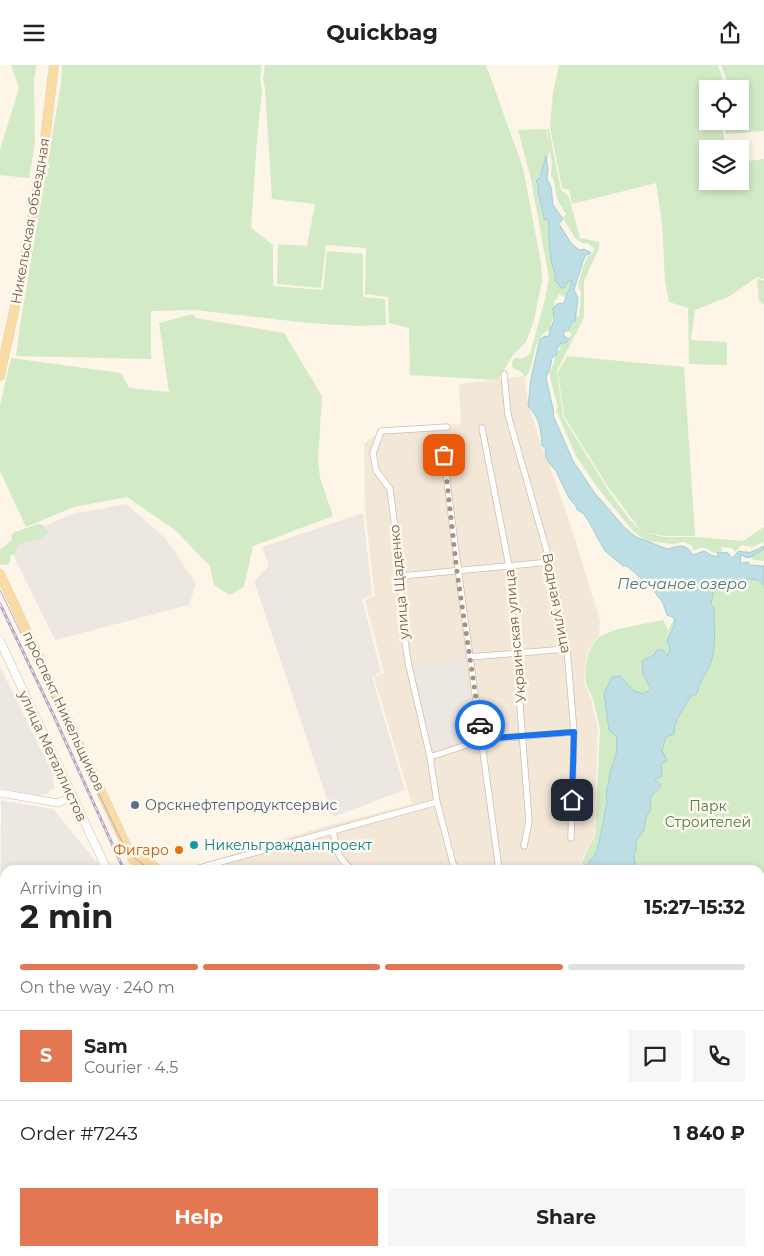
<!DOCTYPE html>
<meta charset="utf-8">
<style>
body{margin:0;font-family:Montserrat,sans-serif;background:#f6f6f6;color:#222;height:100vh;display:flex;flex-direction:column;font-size:19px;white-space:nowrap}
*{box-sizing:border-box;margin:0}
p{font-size:16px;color:#767676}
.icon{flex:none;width:28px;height:28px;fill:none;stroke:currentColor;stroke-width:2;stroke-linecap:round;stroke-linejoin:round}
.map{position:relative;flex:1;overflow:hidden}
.sheet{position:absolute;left:0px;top:800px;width:765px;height:391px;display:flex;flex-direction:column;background:#fff;border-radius:15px 15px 0 0;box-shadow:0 2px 8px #0003}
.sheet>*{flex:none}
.controls{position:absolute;left:699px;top:15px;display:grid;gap:10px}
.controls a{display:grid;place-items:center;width:50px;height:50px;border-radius:0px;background:#fff;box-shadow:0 2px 8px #0003;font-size:25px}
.pin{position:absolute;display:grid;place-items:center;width:42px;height:42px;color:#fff;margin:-21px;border-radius:10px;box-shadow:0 2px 8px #0006}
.courier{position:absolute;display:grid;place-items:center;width:50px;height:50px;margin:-25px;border:4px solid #1a73e8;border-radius:50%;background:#fff;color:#222;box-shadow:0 1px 6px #0007}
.headline em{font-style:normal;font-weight:700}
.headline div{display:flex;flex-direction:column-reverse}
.headline{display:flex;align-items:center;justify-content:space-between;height:85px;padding:0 20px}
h1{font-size:32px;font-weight:700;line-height:38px}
.bar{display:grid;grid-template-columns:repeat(4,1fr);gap:8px 5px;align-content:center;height:60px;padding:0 20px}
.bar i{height:6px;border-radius:4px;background:#e0e0e0}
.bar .on{background:#e27751}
.bar p{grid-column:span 4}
.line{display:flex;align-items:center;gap:12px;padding:0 20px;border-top:1px solid #e0e0e0}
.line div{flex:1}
.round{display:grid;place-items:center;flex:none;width:52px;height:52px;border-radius:0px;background:#f6f6f6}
.primary-button{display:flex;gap:10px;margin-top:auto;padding:10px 20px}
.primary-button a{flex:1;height:58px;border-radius:0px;background:#e27751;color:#fff;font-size:20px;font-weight:700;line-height:58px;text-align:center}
.primary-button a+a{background:#f6f6f6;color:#222}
header{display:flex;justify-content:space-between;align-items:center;height:65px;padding:0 20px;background:#fff;font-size:22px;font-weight:700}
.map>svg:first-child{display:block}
.residential{fill:#f3e7d7}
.commercial{fill:#fce7dc}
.industrial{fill:#ede7e1}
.green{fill:#d3eac6}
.water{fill:#bddee5;stroke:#a3cdd7}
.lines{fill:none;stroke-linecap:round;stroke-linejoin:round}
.minor-casing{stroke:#cebdae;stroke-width:7}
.tertiary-casing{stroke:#cebdae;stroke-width:8}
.secondary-casing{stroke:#d0beab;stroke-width:9}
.primary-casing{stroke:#d9d2cd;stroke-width:10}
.minor{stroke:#fff;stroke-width:5.5}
.tertiary{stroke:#fff;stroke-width:7}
.secondary{stroke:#fff;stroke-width:8}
.primary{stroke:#f8dca3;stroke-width:9}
.tram{stroke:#b8a6c6;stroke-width:1}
.rail-casing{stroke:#b8a6c6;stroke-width:3}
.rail{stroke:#fef9ee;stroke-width:1;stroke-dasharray:4;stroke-linecap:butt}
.done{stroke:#a59283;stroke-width:5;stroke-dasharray:0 9}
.route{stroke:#1a73e8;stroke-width:6}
.service-dot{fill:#5c6f8a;stroke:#fef9ee;stroke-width:2}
.culture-dot{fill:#0f9aa8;stroke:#fef9ee;stroke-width:2}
.food-dot{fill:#e8710a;stroke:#fef9ee;stroke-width:2}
.labels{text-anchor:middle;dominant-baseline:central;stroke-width:5;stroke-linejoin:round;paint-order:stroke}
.street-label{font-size:14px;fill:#765d4c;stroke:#fef9ee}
.service-label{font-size:14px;fill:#4e5e75;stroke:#fef9ee;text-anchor:start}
.park-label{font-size:14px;fill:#537b44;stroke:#fef9ee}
.culture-label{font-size:14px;fill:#0d838f;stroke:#fef9ee;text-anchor:start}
.food-label{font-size:14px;fill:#c56008;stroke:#fef9ee;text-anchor:end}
.water-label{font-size:15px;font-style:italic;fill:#477a88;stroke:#fef9ee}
</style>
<header><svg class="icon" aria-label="menu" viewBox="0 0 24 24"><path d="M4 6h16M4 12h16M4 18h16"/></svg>Quickbag<svg class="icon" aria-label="share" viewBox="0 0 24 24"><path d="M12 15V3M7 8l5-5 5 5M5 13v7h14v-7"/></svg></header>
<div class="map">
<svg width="764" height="1191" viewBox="0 0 764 1191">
<rect width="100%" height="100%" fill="#fcf5e8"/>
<path class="residential" d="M524 311 528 337 540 377 552 407 575 474 600 556 599 570 593 578 587 590 584 606 585 620 591 634 598 664 594 770 577 805H200L198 800 327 761 412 739 374 612 384 608 365 535 375 531 365 445 364 379 383 363 461 359 459 319Z
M142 1186H338L339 1191H141Z
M355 1186H475L478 1191H356Z"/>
<path class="commercial" d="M75 1186H98V1191H74Z"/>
<path class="industrial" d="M126 439 166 474 196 519 189 540 55 575 7 477 73 449Z
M363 448 372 530 362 534 381 607 372 612 405 725 333 752 254 516 269 501 262 482Z
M463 594 479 671 430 687 409 598Z
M0 602 54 711 52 712 55 723 50 725 49 728 38 731 0 723Z
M1 735 53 744 103 805H5V1095L0 1099Z
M0 1111 5 1119V1186H71L70 1191H0Z"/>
<path class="green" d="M11 0H37L34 12 35 79 29 113 0 110V85L19 23Z
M62 0H262L260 13 262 26 257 74 251 163 273 180V221L323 225 327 186 363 189V232L385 234 386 260 356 261 309 258 195 245 151 246V294L16 291 20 260 61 18Z
M265 0H486L523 103 541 198 542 216 534 255 526 277 513 290 498 315 410 310 409 263 389 258 388 232 365 229 366 183 326 180 321 223 277 219 278 179 307 181 315 139 272 134 265 23 263 14Z
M559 0H718L726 24H708V56H720L727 84H708V116H740V97L764 94V214L757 212 730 231 695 245 691 275 727 277V300L689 299 688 243 669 237 665 217 662 158 656 118 572 139 569 125 562 123 550 62 553 28Z
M721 0H764V66L726 69 723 56H740V24H730Z
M546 64 550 85 547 64H549L561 125 569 132 580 173 599 177V183L584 216V252L557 306 563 352 608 425 630 455 642 467 608 422 564 351 558 307 567 291 684 302 695 471H664L643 467 663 472H696L743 476 764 462V477L752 482 742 480 735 487 732 483 721 482 722 486 713 488C705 481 702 482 693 486L692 481 684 477 674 479 646 476 633 466 597 422 576 391 556 345 558 343 549 308 554 298 555 288 560 284 561 278 565 273H569L572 269 568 266V261H571L575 252 579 251 581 228 578 220 583 202 588 191 593 188 594 183 587 178 583 179 575 173 563 153 566 149 557 134 554 117 551 109 552 99 550 86 543 106 539 111 552 150 564 217 568 218 571 212 574 218 570 223 567 233 558 229 557 234 554 236C557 250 550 255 551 267L548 265C530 277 537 296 526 312L520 306 514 304 512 301 513 295 516 293 522 294 530 289 544 238 549 213 531 114 518 65Z
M757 213 764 216V240L759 236Z
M193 249 196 253 284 268 322 331 318 395 320 413 333 451 253 481 244 522 230 530 214 520 210 501 175 465 127 432 74 442 26 462 0 406V340L11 293 121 308 129 323 169 327 159 258Z
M38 459 43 460 48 467C40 481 18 470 15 488L10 491V497L7 500 0 499V484L11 477 12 469C20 464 29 463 38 459Z
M764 482V496L753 495 751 492 744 493 745 485 752 488Z
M731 514 736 517 747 514 758 515 764 520V1191H600L593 1186H760V805H636L634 790 636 786V776L644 765 646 752 651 744 650 733 655 729V714L660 704 662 685 666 672 674 663 677 654 691 631 697 629C699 616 708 607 712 594 716 580 714 558 714 543L711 539 713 528 711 519 716 516H720L723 520Z
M675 553 674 561 667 576 670 583 668 591 654 590 643 609 651 624 644 629 634 627 620 611 604 628 609 665 616 670 617 678 616 690 610 707 608 721 606 727 607 737 599 778 595 790 590 795 586 805H578L595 770 600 664 593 634 586 619 585 606 588 590 594 578 600 571 618 564 663 555 668 565Z
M313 1186H333L334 1191H322L321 1188 318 1191H297Z"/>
<path class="water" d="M546 91 548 104 547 114 551 122 553 140 563 154 559 159 571 178 579 185 584 184 591 188 586 190 583 196 574 225 578 233 575 257H572L568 266H564V271L569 274 566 278H561L557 284V289L552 293 550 303 546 313 554 348 553 350 573 396 594 427 624 462 636 472 667 484C679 481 685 477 693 490L704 486 713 491 719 492 717 487 728 488 732 493 739 486 749 488 764 481V484L749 493 741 490 740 498 748 497 750 500 764 501V520L758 515 747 514 741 518 731 514 722 520 720 516H716L711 519 713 528 711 539 714 543C714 558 716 580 712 594 708 607 699 616 697 629L691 631C685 642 673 655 674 669L666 672 662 685 667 696 661 699 662 711 655 714 661 721 650 733 651 744 646 752 644 765 636 776V786L634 790 636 805H586L590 795 595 790 599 778 607 737 606 727 608 721 610 707 616 690 617 678 616 671 609 665 604 628 612 612 620 611 634 626 644 629 651 624 643 609 642 596 654 590 656 586 662 584 668 591 670 583 667 576 674 561 675 553 667 550 663 538 651 522 627 501H623L605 486 589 457 583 448 577 445 576 441 569 433 556 406 550 399 546 393 545 383 542 381C541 365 540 353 528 341L531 313 540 274 545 271 548 272 554 255 553 244 557 239 564 238C566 229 571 224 572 215L568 217 564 223H561L555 215C556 209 554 205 552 199 549 185 549 170 549 155L544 154C543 142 537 131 538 119L536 116 540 112Z
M508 1186H593L600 1191H512Z"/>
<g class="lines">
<defs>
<path id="minor" d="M504 309 508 350 550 497 567 584 574 667 571 773
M447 362 381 366 373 388 376 405 390 424 401 511 402 556 408 597 430 692 437 737 453 799 459 805
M482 363 509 501 529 756 524 781
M444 390C460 529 481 667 499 805
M401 511 550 497
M469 592 567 584
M430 692 482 675 574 667
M333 766C337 784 337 795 354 805
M192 805 437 737
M409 1186 410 1191
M473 1186 476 1191
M269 1191 285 1186"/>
<path id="tertiary" d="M0 728 58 738 71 732"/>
<path id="secondary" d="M0 576 107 805
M104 1191V1186"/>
<path id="primary" d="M0 311 22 209 43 91 54 0
M0 509 124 776 134 796 142 805
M130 785 159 805
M340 1186 342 1191
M349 1186 350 1191"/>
</defs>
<use href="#minor" class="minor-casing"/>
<use href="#tertiary" class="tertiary-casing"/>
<use href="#secondary" class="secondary-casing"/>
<use href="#primary" class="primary-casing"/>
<use href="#minor" class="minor"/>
<use href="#tertiary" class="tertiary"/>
<use href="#secondary" class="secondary"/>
<use href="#primary" class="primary"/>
<path class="tram" d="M0 525 125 783 132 791 151 805
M346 1186 347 1191"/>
<defs>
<path id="rail" d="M0 539 53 649 124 805
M134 1191 135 1186"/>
</defs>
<use href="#rail" class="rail-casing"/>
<use href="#rail" class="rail"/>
</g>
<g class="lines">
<path class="done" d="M444 390 457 507 480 660"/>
<path class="route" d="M480 660 482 674 574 667 572 735"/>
</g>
<circle class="service-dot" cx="135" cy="740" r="5"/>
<circle class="culture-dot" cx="194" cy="780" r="5"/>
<circle class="food-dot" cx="179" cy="785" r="5"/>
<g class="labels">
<g class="street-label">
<text transform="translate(30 156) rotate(-80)">Никельская объездная</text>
<text transform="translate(399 517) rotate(-95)">улица Щаденко</text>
<text transform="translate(557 538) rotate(79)">Водная улица</text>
<text transform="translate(515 571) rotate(-95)">Украинская улица</text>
<text transform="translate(64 646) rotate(65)">проспект Никельщиков</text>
<text transform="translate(53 691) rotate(65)">улица Металлистов</text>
</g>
<g class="service-label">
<text x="145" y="740">Орскнефтепродуктсервис</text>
</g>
<g class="park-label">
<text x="708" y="741">Парк<tspan x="708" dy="16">Строителей</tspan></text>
</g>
<g class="culture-label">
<text x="204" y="780">Никельгражданпроект</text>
</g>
<g class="food-label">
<text x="169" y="785">Фигаро</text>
</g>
<g class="water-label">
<text x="682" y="518">Песчаное озеро</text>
</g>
</g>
</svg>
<div class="controls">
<a><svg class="icon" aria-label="locate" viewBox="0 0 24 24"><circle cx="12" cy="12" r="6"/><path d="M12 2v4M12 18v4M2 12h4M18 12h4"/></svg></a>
<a><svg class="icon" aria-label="layers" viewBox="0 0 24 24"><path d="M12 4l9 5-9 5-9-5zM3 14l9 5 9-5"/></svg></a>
</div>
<div class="pin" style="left:444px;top:390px;background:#ea580c"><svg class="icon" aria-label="bag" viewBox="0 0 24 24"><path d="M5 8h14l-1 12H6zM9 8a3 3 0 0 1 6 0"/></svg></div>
<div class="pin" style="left:572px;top:735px;background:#1f2937"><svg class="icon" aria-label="home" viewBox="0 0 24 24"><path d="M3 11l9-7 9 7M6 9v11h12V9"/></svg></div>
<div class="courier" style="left:480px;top:660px"><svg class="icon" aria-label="car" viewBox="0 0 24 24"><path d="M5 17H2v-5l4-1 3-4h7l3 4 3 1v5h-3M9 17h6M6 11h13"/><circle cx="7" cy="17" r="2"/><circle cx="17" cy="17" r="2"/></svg></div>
<section class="sheet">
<div class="headline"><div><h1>2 min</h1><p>Arriving in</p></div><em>15:27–15:32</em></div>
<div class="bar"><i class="on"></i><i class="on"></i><i class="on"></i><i></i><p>On the way · 240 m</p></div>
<div class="line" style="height:90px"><b class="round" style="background:#e27751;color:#fff">S</b><div><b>Sam</b><p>Courier · 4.5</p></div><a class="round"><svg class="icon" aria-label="chat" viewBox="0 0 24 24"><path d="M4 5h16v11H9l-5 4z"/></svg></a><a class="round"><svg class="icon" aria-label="phone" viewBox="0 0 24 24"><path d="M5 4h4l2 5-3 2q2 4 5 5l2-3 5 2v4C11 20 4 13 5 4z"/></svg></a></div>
<div class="line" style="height:65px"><div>Order #7243</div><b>1 840 ₽</b></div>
<div class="primary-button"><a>Help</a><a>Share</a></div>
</section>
</div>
